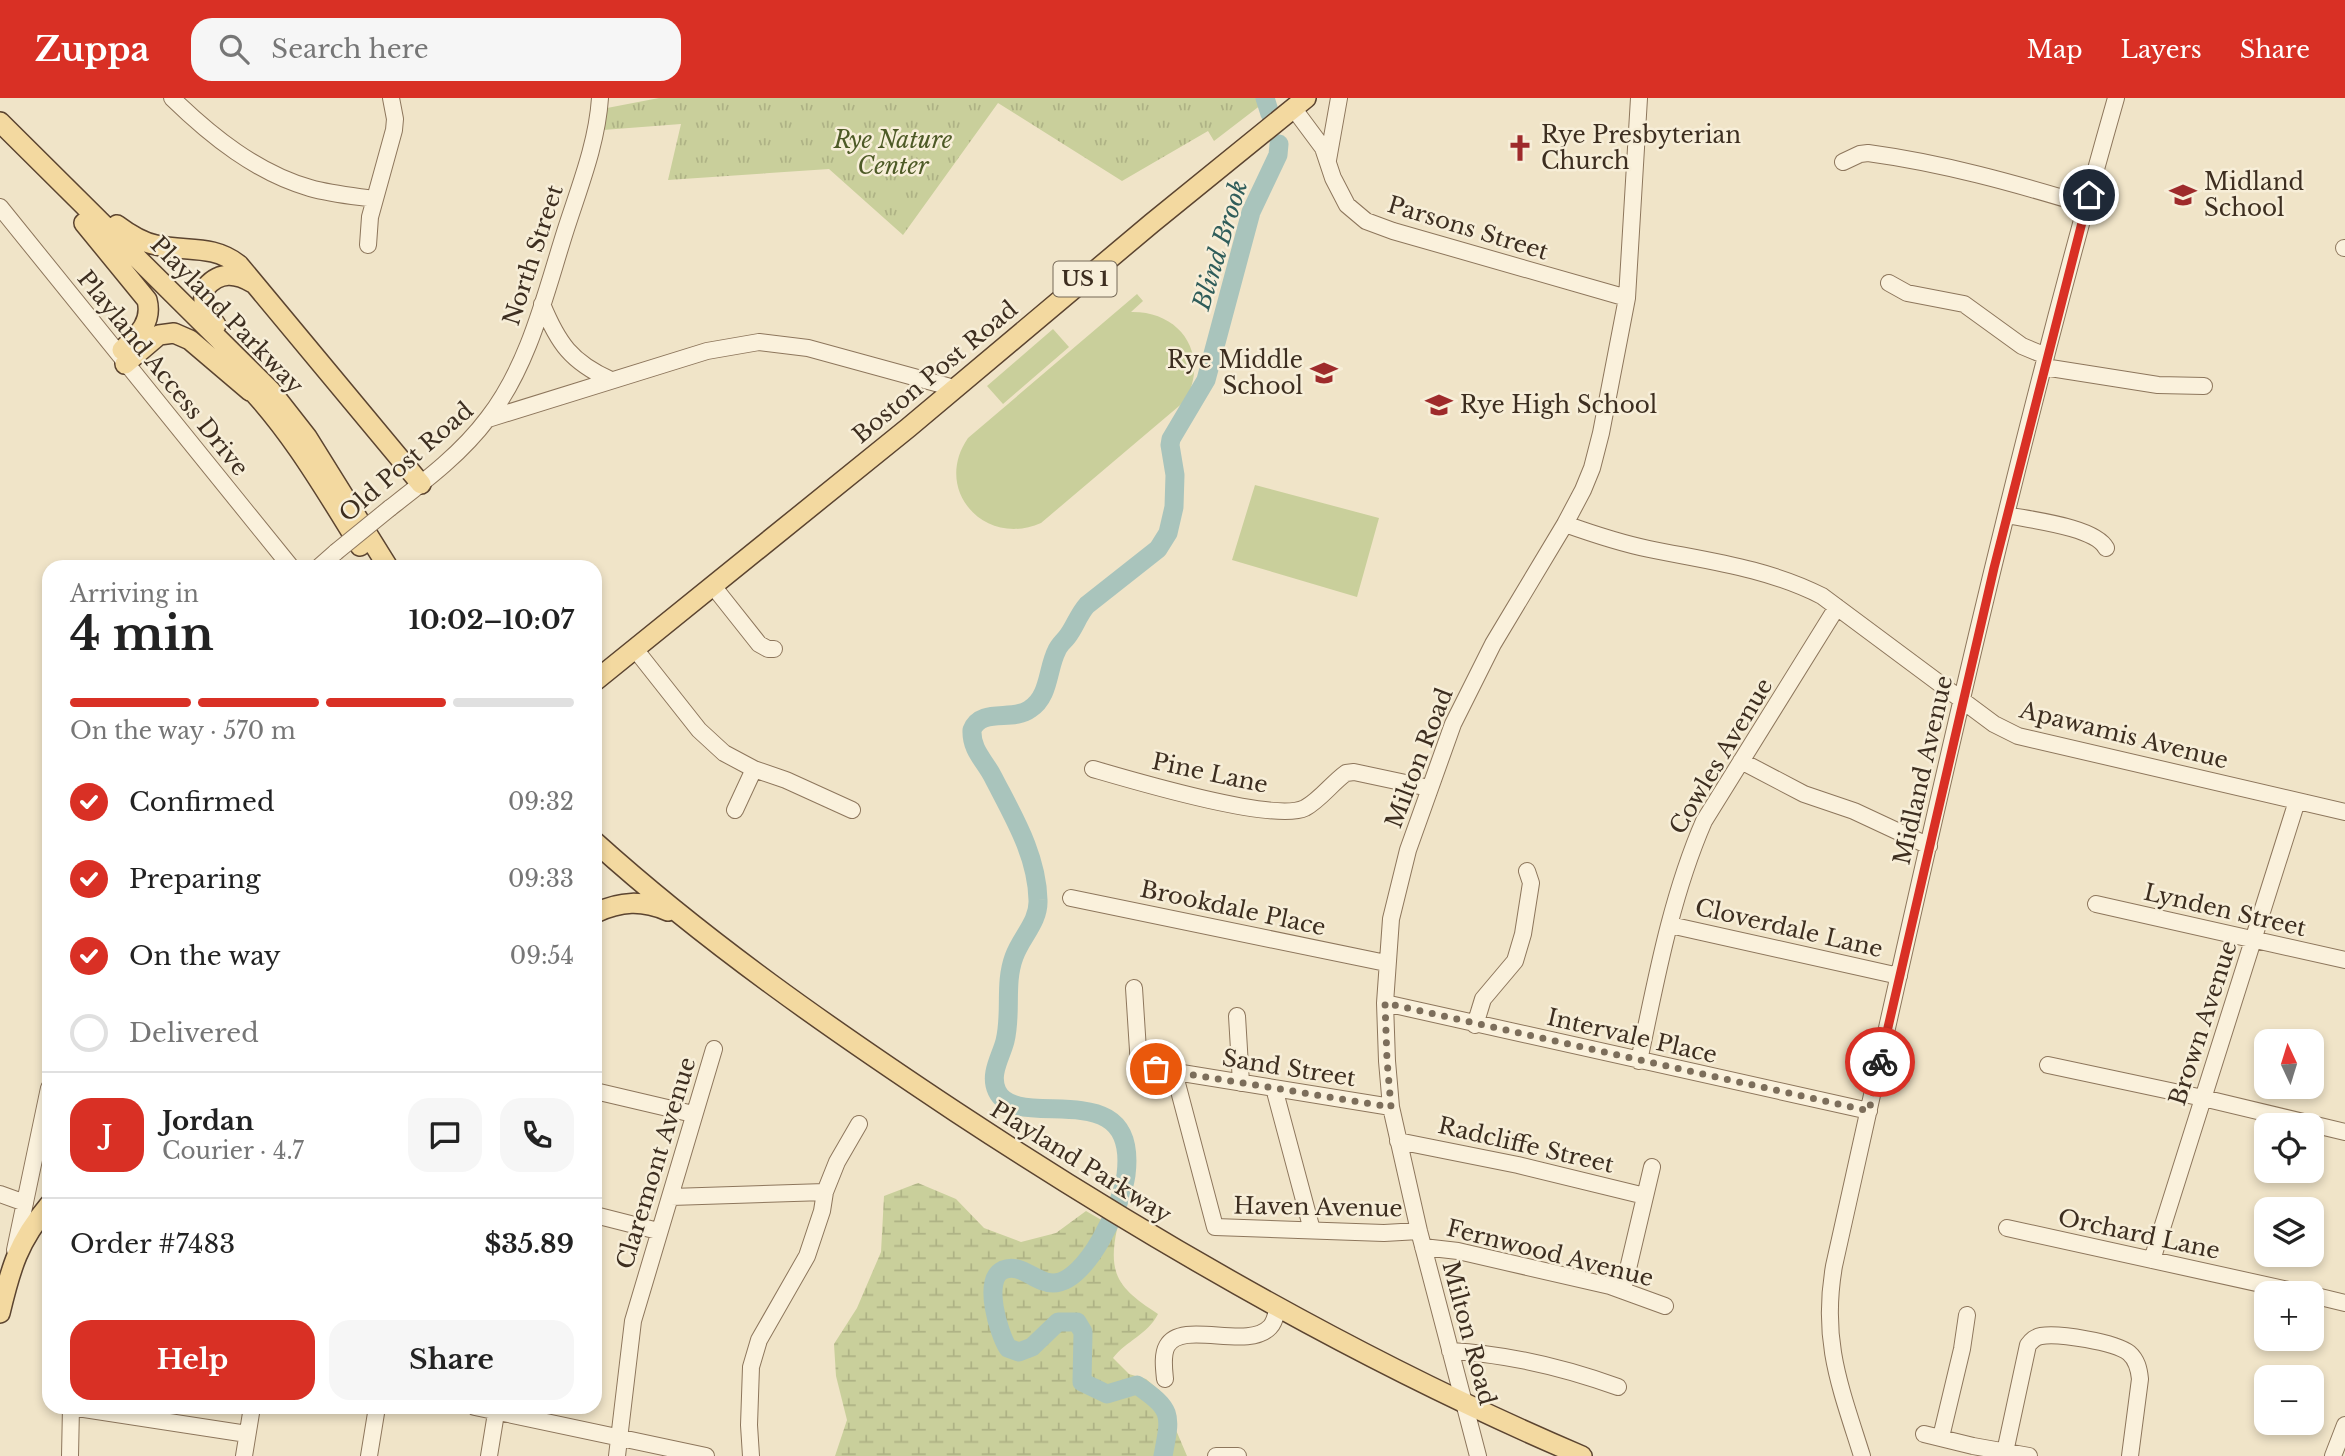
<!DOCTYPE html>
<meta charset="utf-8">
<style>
body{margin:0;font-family:"Libre Baskerville",serif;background:#f6f6f6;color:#222;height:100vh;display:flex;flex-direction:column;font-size:26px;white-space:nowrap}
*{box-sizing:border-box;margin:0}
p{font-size:23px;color:#767676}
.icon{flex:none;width:38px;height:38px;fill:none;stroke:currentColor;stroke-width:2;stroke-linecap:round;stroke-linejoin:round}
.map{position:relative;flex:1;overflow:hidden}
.details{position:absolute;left:42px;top:462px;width:560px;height:854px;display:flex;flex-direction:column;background:#fff;border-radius:21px;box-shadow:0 4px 10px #0003}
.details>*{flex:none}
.needle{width:46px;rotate:356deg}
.tools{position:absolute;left:2254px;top:931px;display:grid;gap:14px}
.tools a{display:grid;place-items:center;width:70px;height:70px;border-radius:14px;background:#fff;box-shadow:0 4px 10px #0003;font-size:35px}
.pin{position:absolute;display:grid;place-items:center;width:60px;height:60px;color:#fff;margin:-30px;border:4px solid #fff;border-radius:50%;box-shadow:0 2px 7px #0007}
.courier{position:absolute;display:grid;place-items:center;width:70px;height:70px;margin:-35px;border:5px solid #d93025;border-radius:50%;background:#fff;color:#222;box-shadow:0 2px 9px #0007}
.headline em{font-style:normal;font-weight:700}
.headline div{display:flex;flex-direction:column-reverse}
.headline{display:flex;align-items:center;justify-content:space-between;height:119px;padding:0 28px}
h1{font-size:46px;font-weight:700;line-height:52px}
.bar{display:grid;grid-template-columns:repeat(4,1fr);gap:10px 7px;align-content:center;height:84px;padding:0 28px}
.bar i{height:9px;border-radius:5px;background:#e0e0e0}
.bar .active{background:#d93025}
.bar p{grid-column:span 4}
.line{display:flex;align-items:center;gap:18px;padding:0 28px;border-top:2px solid #e0e0e0}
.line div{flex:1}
.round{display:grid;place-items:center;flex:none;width:74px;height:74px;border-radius:21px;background:#f6f6f6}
ol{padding:0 28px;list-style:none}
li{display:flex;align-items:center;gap:21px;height:77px}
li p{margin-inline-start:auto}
li .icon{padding:7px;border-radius:50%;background:#d93025;color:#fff;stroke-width:4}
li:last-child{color:#767676}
li i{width:38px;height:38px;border:4px solid #e0e0e0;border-radius:50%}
.action{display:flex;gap:14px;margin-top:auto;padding:14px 28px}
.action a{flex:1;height:80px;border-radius:21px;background:#d93025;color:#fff;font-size:28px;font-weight:700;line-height:80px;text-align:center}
.action a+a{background:#f6f6f6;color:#222}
header{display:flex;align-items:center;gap:42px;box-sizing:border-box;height:98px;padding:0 35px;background:#d93025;color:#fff}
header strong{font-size:33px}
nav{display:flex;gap:38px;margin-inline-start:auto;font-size:24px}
.search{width:490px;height:63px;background:#f6f6f6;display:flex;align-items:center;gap:18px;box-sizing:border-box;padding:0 24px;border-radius:21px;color:#767676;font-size:26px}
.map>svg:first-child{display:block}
.wetland{fill:url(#wetland-marsh)}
.park{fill:url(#park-tufts)}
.garden{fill:#c9cf9b}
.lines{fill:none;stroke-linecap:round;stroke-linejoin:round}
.river{stroke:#a9c4bc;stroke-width:19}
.minor-casing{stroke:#8d765c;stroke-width:18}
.major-casing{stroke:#5b4430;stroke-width:22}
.minor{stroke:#faf1dc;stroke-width:16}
.major{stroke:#f3d9a0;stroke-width:19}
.minor-bridge-casing{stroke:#8d765c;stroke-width:18;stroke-linecap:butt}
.minor-bridge{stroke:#faf1dc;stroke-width:16}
.done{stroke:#7c6e5b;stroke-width:7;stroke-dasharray:0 12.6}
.route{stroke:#d93025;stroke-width:9}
.labels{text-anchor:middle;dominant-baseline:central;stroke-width:5;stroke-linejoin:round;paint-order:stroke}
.shield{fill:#f7eed8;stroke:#756857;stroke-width:2}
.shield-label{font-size:21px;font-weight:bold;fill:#3d2e20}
.poi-label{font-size:23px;fill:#3d2e20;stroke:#f7eed8;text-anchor:start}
.park-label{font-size:23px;font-style:italic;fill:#4d5a26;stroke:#f7eed8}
.street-label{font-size:23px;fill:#3d2e20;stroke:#f7eed8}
.water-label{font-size:24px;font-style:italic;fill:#2f5d5a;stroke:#f7eed8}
</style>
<header>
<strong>Zuppa</strong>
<div class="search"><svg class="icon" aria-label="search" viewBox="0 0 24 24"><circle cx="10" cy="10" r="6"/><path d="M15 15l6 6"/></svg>Search here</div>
<nav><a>Map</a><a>Layers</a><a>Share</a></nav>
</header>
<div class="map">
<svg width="2345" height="1358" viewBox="0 0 2345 1358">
<defs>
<pattern id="wetland-marsh" width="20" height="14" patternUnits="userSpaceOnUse" patternTransform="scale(1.75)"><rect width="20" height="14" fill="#c9cf9b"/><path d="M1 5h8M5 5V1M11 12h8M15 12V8" fill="none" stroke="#aeb285"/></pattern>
<pattern id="park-tufts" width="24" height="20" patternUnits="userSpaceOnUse" patternTransform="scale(1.75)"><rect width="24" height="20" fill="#c9cf9b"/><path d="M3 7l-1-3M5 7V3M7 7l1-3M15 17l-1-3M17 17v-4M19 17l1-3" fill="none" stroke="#aeb285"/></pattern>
</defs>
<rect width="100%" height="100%" fill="#f0e4c8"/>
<path class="wetland" d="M918 1085 956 1101 984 1130 1021 1144 1056 1135 1086 1113 1117 1131C1107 1178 1120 1191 1158 1216 1148 1236 1126 1243 1113 1260L1129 1276 1146 1281 1159 1292 1187 1358H835L847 1322 836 1278 834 1246 857 1210 881 1154 884 1098Z"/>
<path class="park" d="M659 0H1270L1214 43 1208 33 1122 83 998 5 903 137 829 71 668 82 681 26 603 32 607 10Z"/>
<path class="garden" d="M1137 196 1143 203 1131 214C1182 213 1210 258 1185 303L1041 425C985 450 932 392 968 340Z
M1053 231 1069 249 1003 306 987 288Z
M1255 387 1379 420 1357 499 1232 462Z"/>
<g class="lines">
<path class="river" d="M1265 0 1270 16
M1163 1358C1171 1316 1173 1312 1137 1287L1107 1296 1082 1284 1083 1234 1077 1224H1058L1032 1249 1019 1254 1008 1250C999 1236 982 1182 1003 1172 1021 1164 1035 1185 1053 1185 1087 1185 1122 1106 1126 1077 1139 972 1017 1036 997 993 989 976 1001 959 1005 943 1012 915 1004 886 1014 859 1021 839 1039 824 1038 802 1037 757 1013 718 993 679 985 663 971 652 972 632 981 609 1013 624 1030 611 1050 598 1047 571 1057 552 1059 547 1063 544 1067 539 1075 529 1078 517 1087 507L1158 451 1168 435 1174 409 1175 377 1170 347 1171 341 1206 282 1251 114 1278 57 1279 46"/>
<defs>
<path id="minor" d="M172 0C211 38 257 75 310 90 331 96 353 98 374 101
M1294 11 1323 50 1333 80 1347 107 1366 123 1393 133 1627 200
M1328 62 1339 0
M1843 64 1860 56 1868 55C1942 65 2014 85 2086 107
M0 109 291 469
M368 147 370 119 394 32 395 21 391 0
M2344 150H2345
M1889 185 1907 195 1964 206 2022 248 2046 258
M542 206C558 245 571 264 611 282
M2044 269 2158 287 2204 288
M488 321 707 253 759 244 808 250 954 290
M390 410C425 383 461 356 488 320 529 267 545 197 565 134 579 90 597 46 600 0
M2007 417C2031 422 2095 429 2106 450
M1565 426C1593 436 1620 445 1649 451 1708 463 1767 470 1822 498L1994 626 2018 638 2345 714
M319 469 336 454
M713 488 759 546 768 551H774
M635 551 699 632 724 655 754 671 786 682 852 712
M1741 663 1804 696 1854 713 1929 748
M1093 671C1131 682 1274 725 1305 710 1320 702 1332 685 1346 675L1354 674 1429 690
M735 712 754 671
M1071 800 1386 865
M2096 806 2345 862
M1670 827 1899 878
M1134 890 1139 968 1391 1009
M1385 905 1869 1013
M1237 918 1241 985
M1475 927 1483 901 1515 863 1523 836 1531 785 1527 773
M1639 963C1656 882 1671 799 1704 723L1837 509
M2048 967 2203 1000 2345 1034
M1174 974 1215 1129 1384 1135 1419 1133
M1274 990 1312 1132
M595 993 693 1016
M1398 1043 1518 1067 1645 1098
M0 1096 25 1105
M671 1099 825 1094
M595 1117 658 1133
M2007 1130 2302 1195
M1423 1149 1458 1153 1610 1188 1665 1208
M15 1152 49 990
M2152 1162 2297 703
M1623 1192 1652 1069
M2312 1197 2345 1205
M1450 1253C1507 1256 1565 1270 1618 1289
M1165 1281C1164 1271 1162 1257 1167 1248 1182 1221 1248 1253 1270 1229 1275 1224 1276 1216 1278 1209
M71 1309 247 1336
M475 1309 706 1358
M1924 1336 1973 1348 2029 1358
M1941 1339 1962 1251 1967 1217
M2005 1354 2028 1247C2032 1242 2035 1239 2041 1238 2059 1235 2115 1244 2129 1255 2137 1262 2139 1271 2140 1281L2130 1358
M70 1358 71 1309
M244 1358 252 1309
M369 1358 377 1309
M489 1358 497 1309
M617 1358 633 1223 714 951
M751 1358 749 1327 751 1269 759 1242 807 1158 822 1113 825 1094 837 1064 859 1026
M1216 1358H1238
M1478 1358 1419 1133 1391 1009 1387 963 1385 905 1391 821 1408 752 1453 626 1493 546 1565 426 1583 392 1592 370 1601 335 1627 200 1639 0
M1862 1358C1840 1288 1821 1243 1834 1168 1921 777 2006 385 2116 0
M2333 1358 2345 1327"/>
<path id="major" d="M0 24 271 293 307 339 388 469
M84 125 147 202C153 225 137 238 122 252
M117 127C129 136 141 144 156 147 186 154 213 146 239 167L421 386
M216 227C207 215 200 204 206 189 220 173 236 175 253 185
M125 266 159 237 174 235 190 242 250 293
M242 282C290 331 324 390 360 448
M595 583 908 330 1152 125 1306 0
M595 744C707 845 831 931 956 1014 1155 1145 1363 1265 1582 1358
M595 815C621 803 642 802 668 813
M0 1215C11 1169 18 1144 49 1107"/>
</defs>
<use href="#minor" class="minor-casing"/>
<use href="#major" class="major-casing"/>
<use href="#minor" class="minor"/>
<use href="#major" class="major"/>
<defs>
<path id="minor-bridge" d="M336 454 390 410"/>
</defs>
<use href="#minor-bridge" class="minor-bridge-casing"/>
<use href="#minor-bridge" class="minor-bridge"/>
</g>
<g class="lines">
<path class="done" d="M1156 971 1391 1009 1387 962 1385 905 1869 1013 1880 964"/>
<path class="route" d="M1880 964 1994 470 2089 97"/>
</g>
<defs>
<symbol id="church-bare" viewBox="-9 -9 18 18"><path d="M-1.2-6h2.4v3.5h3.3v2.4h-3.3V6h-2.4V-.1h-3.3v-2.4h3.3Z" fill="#9e2a2b" stroke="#f7eed8" stroke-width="2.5" paint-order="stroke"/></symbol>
<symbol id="school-bare" viewBox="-9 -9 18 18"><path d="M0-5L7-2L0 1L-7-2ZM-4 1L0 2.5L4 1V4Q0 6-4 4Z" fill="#9e2a2b" stroke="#f7eed8" stroke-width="2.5" paint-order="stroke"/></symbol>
</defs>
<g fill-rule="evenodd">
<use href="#church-bare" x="1501" y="31" width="38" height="38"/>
<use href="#school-bare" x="2164" y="78" width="38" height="38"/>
<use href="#school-bare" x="1305" y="256" width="38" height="38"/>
<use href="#school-bare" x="1420" y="288" width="38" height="38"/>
</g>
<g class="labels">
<rect class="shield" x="1053.5" y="163.5" width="63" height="35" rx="5"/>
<g class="shield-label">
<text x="1085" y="181">US 1</text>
</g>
<g class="poi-label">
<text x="1541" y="37">Rye Presbyterian<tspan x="1541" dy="26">Church</tspan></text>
<text x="2204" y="84">Midland<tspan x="2204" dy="26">School</tspan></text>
<text x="1303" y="262" text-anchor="end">Rye Middle<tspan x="1303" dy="26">School</tspan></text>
<text x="1460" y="307">Rye High School</text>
</g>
<g class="park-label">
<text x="893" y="42">Rye Nature<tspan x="893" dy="26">Center</tspan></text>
</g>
<g class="street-label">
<text transform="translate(1468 130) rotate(17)">Parsons Street</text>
<text transform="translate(533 157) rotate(-72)">North Street</text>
<text transform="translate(227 217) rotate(46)">Playland Parkway</text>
<text transform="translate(935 274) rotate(-40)">Boston Post Road</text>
<text transform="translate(163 275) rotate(51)">Playland Access Drive</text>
<text transform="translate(406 364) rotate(-41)">Old Post Road</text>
<text transform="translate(2124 637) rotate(14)">Apawamis Avenue</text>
<text transform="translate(1721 658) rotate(-59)">Cowles Avenue</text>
<text transform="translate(1419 660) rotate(-69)">Milton Road</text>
<text transform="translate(1923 672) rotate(-77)">Midland Avenue</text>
<text transform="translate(1210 675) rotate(12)">Pine Lane</text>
<text transform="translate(1233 810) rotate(12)">Brookdale Place</text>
<text transform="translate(2225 812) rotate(13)">Lynden Street</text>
<text transform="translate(1789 830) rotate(13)">Cloverdale Lane</text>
<text transform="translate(2203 925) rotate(-72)">Brown Avenue</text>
<text transform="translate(1632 938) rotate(13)">Intervale Place</text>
<text transform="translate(1289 970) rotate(9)">Sand Street</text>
<text transform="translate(1526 1047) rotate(13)">Radcliffe Street</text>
<text transform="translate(1081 1064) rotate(32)">Playland Parkway</text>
<text transform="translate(656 1065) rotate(-73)">Claremont Avenue</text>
<text transform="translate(1318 1109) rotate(1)">Haven Avenue</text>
<text transform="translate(2139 1136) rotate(12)">Orchard Lane</text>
<text transform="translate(1550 1155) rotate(14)">Fernwood Avenue</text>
<text transform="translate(1469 1235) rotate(75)">Milton Road</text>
</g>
<g class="water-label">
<text transform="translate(1220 147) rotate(-73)">Blind Brook</text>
</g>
</g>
</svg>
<div class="tools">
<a><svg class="needle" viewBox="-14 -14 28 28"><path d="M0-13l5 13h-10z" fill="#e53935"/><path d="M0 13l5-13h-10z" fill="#767676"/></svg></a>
<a><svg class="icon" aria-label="locate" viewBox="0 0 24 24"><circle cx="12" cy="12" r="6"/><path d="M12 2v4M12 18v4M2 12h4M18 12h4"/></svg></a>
<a><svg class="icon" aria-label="layers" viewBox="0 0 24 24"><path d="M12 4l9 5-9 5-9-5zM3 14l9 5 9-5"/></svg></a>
<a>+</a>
<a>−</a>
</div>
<div class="pin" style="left:1156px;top:971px;background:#ea580c"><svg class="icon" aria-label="bag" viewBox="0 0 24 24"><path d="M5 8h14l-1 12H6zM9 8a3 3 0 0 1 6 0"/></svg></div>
<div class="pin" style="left:2089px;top:97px;background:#1f2937"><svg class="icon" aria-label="home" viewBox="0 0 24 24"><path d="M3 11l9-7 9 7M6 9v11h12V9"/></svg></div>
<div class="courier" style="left:1880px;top:964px"><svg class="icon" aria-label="bike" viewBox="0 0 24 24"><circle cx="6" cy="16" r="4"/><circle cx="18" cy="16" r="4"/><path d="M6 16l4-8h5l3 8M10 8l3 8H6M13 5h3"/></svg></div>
<section class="details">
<div class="headline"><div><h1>4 min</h1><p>Arriving in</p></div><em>10:02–10:07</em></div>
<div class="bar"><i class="active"></i><i class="active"></i><i class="active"></i><i></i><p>On the way · 570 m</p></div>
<ol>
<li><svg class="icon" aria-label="check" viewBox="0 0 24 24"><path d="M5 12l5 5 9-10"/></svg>Confirmed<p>09:32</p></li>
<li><svg class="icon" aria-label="check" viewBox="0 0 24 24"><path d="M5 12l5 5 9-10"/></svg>Preparing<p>09:33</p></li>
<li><svg class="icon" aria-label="check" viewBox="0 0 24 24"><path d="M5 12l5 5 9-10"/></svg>On the way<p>09:54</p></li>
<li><i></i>Delivered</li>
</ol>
<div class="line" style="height:126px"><b class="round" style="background:#d93025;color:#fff">J</b><div><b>Jordan</b><p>Courier · 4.7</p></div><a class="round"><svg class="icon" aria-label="chat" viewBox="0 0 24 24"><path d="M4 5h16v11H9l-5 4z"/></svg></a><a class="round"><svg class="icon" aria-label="phone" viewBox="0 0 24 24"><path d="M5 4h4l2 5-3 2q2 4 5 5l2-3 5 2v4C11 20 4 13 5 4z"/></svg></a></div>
<div class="line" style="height:91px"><div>Order #7483</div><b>$35.89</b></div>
<div class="action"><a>Help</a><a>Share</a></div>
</section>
</div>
